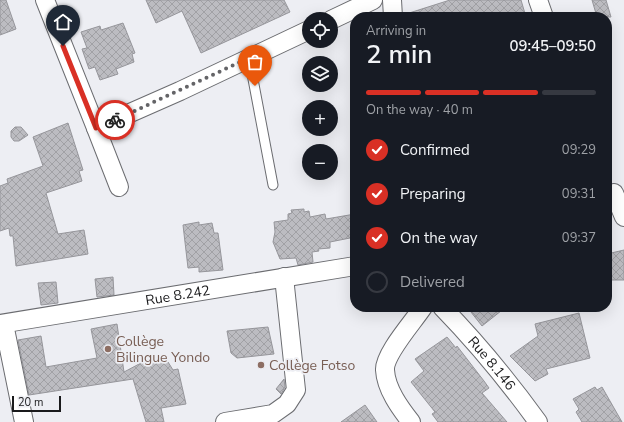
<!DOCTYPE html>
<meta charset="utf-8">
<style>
body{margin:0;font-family:"Nunito Sans",sans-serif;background:#242831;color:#f1f3f6;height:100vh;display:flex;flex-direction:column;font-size:15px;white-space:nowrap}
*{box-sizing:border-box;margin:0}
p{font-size:13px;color:#9ea1a6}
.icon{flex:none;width:22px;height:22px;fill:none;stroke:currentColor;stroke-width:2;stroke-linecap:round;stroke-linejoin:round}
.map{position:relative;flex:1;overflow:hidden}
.sheet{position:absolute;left:350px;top:12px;width:262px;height:300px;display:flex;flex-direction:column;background:#171b24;border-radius:16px;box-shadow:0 4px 16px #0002}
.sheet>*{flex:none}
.buttons{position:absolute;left:302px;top:12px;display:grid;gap:8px}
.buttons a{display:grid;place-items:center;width:36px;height:36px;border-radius:50%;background:#171b24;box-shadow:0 4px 16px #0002;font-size:20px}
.scale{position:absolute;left:12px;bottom:10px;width:49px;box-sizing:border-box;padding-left:4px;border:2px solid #1a1a1c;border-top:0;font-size:11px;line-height:14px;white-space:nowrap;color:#1a1a1c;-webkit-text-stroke:3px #edeef3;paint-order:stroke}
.pin{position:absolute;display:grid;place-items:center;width:34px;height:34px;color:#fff;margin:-41px -17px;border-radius:50% 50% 50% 0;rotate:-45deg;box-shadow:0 0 4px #0007}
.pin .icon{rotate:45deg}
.courier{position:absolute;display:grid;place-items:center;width:40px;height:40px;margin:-20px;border:3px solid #d93025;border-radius:50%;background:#fff;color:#222;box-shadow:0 1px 5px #0007}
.head em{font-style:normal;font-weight:600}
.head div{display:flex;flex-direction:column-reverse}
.head{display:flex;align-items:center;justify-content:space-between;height:68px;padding:0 16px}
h1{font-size:26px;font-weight:600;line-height:30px}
.bar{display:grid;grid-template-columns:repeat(4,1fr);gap:6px 4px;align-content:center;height:48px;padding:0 16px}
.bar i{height:5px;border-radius:3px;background:#363941}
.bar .selected{background:#d93025}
.bar p{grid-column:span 4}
ol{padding:0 16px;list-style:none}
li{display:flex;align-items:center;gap:12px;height:44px}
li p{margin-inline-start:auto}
li .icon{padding:4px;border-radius:50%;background:#d93025;color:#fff;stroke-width:4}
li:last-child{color:#9ea1a6}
li i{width:22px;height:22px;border:2px solid #363941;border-radius:50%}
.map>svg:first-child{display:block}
.building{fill:url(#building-cross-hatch);stroke:#96969b}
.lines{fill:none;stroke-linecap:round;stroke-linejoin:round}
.lane-casing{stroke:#6b6c70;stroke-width:11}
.street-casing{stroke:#6b6c70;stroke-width:20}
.lane{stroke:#fff;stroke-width:9}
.street{stroke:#fff;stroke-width:18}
.done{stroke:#646467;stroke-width:4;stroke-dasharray:0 7.2}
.route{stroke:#d93025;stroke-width:5}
.education-dot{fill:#8d6e63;stroke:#edeef3;stroke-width:1.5}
.labels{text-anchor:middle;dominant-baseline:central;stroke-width:3.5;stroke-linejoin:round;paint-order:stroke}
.street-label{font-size:14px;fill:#1a1a1c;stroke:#edeef3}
.education-label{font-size:14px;fill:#785e54;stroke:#edeef3;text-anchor:start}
</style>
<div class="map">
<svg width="624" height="422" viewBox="0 0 624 422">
<defs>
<pattern id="building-cross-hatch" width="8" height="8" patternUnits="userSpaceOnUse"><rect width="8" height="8" fill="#bcbcc1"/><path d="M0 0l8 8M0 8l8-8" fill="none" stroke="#a1a1a5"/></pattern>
</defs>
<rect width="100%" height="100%" fill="#edeef3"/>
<path class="building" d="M0 0H6L16 29 0 35Z
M146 0H284L290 12 201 53 182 11 156 23Z
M450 0H521L526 17H407L406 14Z
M592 0H606L611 17H597Z
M123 23 135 53 132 54 134 62 116 69 118 74 100 80 95 67 89 69 82 49 87 48 81 32 100 26 101 30Z
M68 123 83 170 79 171 82 181 46 193 58 234 84 230 88 254 16 266 13 236H10L9 228 0 231V186L8 183 7 179 43 166 33 137Z
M15 127H21L28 135 19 141H14L11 137V131Z
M304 209V212L309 211 310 217 325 214 326 219 355 214V237L330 242V248L318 249 319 251 312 252 313 262 298 265 296 258 280 259 273 242 275 232 274 222 288 220V214L292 213 291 210Z
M199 222V225L212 223 214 233H218L223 270 199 272V267L188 268 183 225Z
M624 250V280H607V254Z
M113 277 114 295 97 297 95 279Z
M56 282 58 303 41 305 38 283Z
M467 307H506L482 326Z
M579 313 590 358 546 369 548 374 535 381 510 356 538 336 535 324Z
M117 324 124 372 141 363 161 359 168 362 173 370 178 369 186 404 161 408 164 422H146L133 379 29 395 18 340 41 336 46 367 97 358 91 329Z
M268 327 274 354 237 358 231 353 227 331Z
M447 337 456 348 457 346 484 381 489 388 482 393 507 422H438L432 414 435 412 411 382 424 371 415 359Z
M284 379 285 387 281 394 276 389Z
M595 387 597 390 602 387 622 422H582L576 412 579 409 573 399Z
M365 405 377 422H341Z"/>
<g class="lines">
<defs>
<path id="lane" d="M249 58 273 185"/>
<g id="street">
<path d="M45 0 96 128 180 91 309 30"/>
<path d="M392 0 393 17"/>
<path d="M538 0 544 17"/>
<path d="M331 20 373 0"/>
<path d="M96 128 119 187"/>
<path d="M614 193 624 217"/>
<path id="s1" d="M442 307C477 343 509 382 538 422"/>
<path id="s2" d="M0 324 355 266"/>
<path d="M4 324 24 422"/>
<path d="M225 422 273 414 287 404 296 390 284 277"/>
<path d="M411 422C400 408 386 389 385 370 384 354 414 321 423 307"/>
</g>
</defs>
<use href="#lane" class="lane-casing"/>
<use href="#street" class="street-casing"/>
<use href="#lane" class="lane"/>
<use href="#street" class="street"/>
</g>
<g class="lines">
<path class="done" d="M115 120 249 58 255 86"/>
<path class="route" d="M63 46 96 128 115 120"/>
</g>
<g class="education-dot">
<circle cx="108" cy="349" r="4"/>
<circle cx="261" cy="365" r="4"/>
</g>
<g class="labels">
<g class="street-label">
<text stroke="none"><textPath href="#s2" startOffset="180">Rue 8.242</textPath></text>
<text stroke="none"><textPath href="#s1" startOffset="75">Rue 8.146</textPath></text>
</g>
<g class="education-label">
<text x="116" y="341">Collège<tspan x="116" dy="16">Bilingue Yondo</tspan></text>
<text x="269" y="365">Collège Fotso</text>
</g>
</g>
</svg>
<div class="buttons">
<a><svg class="icon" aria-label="locate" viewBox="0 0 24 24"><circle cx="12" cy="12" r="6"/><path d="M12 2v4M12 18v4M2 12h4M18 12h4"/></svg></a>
<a><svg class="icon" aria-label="layers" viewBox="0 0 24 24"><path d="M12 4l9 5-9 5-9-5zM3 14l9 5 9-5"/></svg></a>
<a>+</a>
<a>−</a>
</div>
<div class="scale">20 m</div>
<div class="pin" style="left:255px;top:86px;background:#ea580c"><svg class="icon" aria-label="bag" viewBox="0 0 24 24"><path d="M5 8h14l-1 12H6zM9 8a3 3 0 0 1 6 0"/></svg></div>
<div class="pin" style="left:63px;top:46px;background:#1f2937"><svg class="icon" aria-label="home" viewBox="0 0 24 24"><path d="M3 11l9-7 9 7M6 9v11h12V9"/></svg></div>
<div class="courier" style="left:115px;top:120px"><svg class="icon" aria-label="bike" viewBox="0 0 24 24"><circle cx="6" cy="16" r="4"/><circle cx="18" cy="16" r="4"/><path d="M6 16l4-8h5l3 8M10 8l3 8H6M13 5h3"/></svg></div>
<section class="sheet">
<div class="head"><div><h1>2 min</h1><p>Arriving in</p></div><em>09:45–09:50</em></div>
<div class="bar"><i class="selected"></i><i class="selected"></i><i class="selected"></i><i></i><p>On the way · 40 m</p></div>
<ol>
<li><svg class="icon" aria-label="check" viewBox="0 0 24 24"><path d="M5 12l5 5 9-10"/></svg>Confirmed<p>09:29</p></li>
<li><svg class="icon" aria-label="check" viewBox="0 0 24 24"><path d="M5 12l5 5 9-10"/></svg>Preparing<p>09:31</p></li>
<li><svg class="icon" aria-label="check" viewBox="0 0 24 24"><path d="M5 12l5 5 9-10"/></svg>On the way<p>09:37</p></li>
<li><i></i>Delivered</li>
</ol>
</section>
</div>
